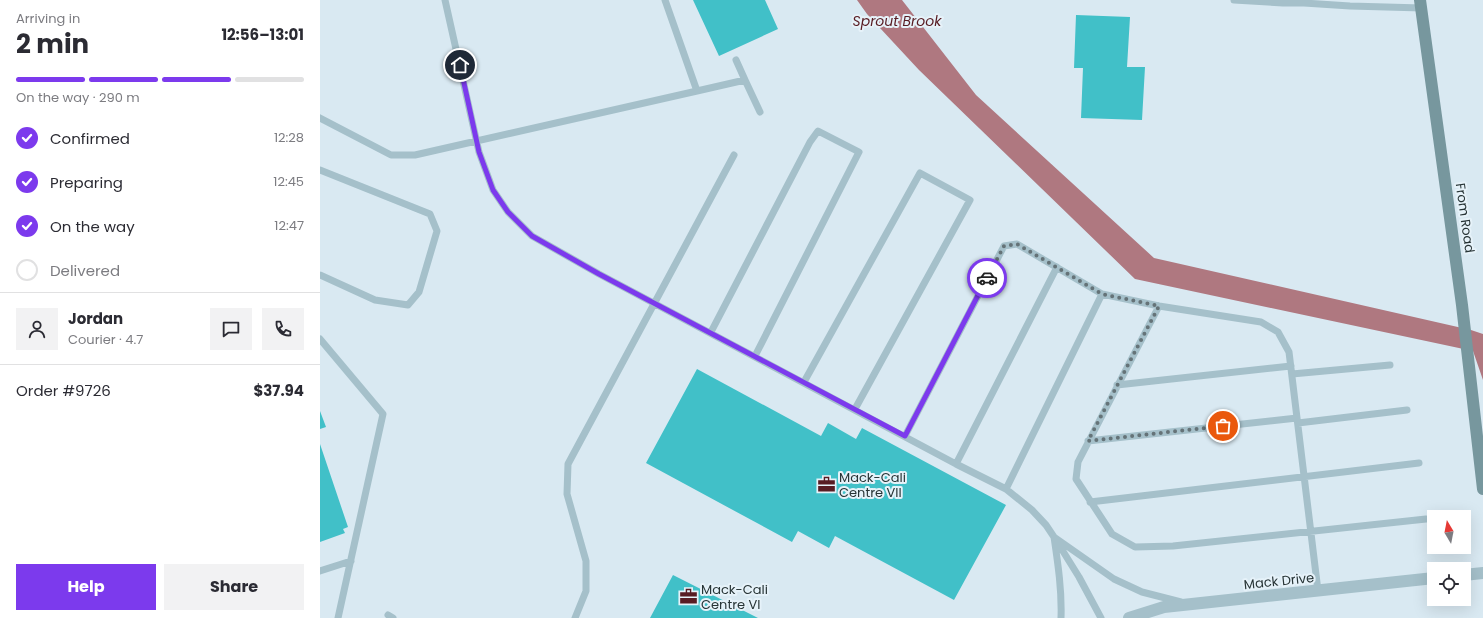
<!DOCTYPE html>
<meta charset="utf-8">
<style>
body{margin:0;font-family:Poppins,sans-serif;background:#f2f2f3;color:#2b2b33;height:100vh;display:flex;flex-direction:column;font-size:15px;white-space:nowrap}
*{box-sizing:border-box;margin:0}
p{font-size:13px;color:#7c7c81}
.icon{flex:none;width:22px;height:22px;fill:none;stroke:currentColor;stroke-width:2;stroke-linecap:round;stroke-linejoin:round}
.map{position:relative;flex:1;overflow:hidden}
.panel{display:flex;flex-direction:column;background:#fff;width:320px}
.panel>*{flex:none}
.needle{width:26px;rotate:350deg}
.fabs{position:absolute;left:1107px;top:510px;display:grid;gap:8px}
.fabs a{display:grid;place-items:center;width:44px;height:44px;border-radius:0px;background:#fff;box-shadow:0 4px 16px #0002;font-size:20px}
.pin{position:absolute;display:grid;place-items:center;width:34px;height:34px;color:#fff;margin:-17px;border:2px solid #fff;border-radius:50%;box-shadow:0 1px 4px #0007}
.courier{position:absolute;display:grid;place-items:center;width:40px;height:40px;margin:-20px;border:3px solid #7c3aed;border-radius:50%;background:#fff;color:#222;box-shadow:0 1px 5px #0007}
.overview em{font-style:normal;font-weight:700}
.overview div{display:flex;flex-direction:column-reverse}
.overview{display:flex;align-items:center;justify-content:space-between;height:68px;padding:0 16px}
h1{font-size:26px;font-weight:700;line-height:30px}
.bar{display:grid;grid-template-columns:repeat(4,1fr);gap:6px 4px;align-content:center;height:48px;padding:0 16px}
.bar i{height:5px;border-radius:3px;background:#e1e1e2}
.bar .active{background:#7c3aed}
.bar p{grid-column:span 4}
.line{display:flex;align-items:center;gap:10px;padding:0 16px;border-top:1px solid #e1e1e2}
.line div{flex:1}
.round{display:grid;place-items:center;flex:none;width:42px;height:42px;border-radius:0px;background:#f2f2f3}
ol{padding:0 16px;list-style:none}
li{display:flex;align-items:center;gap:12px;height:44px}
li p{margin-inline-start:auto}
li .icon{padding:4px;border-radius:50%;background:#7c3aed;color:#fff;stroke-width:4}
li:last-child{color:#7c7c81}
li i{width:22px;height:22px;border:2px solid #e1e1e2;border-radius:50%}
.button{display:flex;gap:8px;margin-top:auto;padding:8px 16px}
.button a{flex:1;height:46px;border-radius:0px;background:#7c3aed;color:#fff;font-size:16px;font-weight:700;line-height:46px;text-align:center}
.button a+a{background:#f2f2f3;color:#2b2b33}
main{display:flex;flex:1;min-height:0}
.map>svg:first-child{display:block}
.water{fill:#af7880}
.building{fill:#41c0c8}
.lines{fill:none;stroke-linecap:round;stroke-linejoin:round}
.lane{stroke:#a5c0ca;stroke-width:7}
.street{stroke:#a5c0ca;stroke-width:12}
.secondary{stroke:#77979e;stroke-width:12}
.done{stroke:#657378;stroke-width:4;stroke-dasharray:0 7.2}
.route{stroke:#7c3aed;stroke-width:5}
.labels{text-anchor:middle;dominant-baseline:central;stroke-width:4;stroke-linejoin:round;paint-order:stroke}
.street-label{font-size:13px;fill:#273436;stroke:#e6f2f9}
.poi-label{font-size:13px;fill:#273436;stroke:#e6f2f9;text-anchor:start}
.water-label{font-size:14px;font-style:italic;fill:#581c23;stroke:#e6f2f9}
</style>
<main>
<section class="panel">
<div class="overview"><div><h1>2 min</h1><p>Arriving in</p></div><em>12:56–13:01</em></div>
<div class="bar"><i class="active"></i><i class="active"></i><i class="active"></i><i></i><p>On the way · 290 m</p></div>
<ol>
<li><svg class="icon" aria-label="check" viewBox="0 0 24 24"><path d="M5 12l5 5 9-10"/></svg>Confirmed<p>12:28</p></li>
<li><svg class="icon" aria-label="check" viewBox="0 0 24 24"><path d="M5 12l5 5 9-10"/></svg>Preparing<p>12:45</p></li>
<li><svg class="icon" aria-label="check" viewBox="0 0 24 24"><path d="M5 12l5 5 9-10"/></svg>On the way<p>12:47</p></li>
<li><i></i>Delivered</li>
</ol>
<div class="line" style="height:72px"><a class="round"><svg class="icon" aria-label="person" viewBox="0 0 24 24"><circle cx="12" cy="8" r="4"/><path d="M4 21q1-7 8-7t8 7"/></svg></a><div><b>Jordan</b><p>Courier · 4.7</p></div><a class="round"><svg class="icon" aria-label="chat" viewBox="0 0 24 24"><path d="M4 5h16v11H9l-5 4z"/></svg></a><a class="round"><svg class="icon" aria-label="phone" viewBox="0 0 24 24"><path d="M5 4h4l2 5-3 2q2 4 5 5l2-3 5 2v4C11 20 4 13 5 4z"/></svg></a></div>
<div class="line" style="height:52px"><div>Order #9726</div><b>$37.94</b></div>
<div class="button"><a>Help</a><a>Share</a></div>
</section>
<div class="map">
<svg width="1163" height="618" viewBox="0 0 1163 618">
<rect width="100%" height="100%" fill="#d9e9f2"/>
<path class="water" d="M537 0H582L656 95 834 258 1151 330 1163 334V380L1153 351 815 279 599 70 547 14Z"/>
<path class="building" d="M373 0H445L458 29 399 56Z
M756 15 810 17 807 67H825L822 120 761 118 763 68H754Z
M377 369 501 436 508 423 536 439 542 428 686 505 634 600 515 536 509 548 478 531 472 542 326 463Z
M0 411 6 427 0 429Z
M0 444 28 527 23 529 25 533 0 542Z
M353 575 438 618H330Z"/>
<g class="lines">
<path class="lane" d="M125 0 159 152 173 190 188 212 212 236 279 274 636 464 686 489 712 510 726 525 736 540 759 577 781 618
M914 0 963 3H984L1030 6 1102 8
M425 80 440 112
M377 91 425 80 416 60
M0 118 71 155H95L377 91 345 0
M0 170 110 214 117 231 99 292 88 305 55 300 0 275
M839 306 758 462 756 479 792 534 815 547 853 546 1106 519
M391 332 490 142 498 131 539 152 435 356
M0 339 63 414 18 618
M972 374 1070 365
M484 382 600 173 650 200 535 409
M797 385 971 366
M978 423 1087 410
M585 436 684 246 697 244 782 294 839 306 941 322 958 332 969 352 998 591
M768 441 977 418
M636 464 737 267
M686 489 782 294
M770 502 1099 463
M0 571 31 561
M68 615 73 618
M255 618 266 591V561L247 494 248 464 414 155
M741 618C742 591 738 564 734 537L794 579 822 592 861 602"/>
<path class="street" d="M1144 575 1163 573
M809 618 844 607 1114 578"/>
<path class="secondary" d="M1100 0 1142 305 1163 489"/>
</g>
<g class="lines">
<path class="done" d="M667 278 684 246 697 244 782 294 839 306 768 441 903 426"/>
<path class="route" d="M140 65 159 152 173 190 188 212 212 236 279 274 585 436 667 278"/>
</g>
<defs>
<symbol id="office-bare" viewBox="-9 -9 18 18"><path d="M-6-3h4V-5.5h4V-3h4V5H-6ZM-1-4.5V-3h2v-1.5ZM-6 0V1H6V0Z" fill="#581c23" stroke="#e6f2f9" stroke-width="2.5" paint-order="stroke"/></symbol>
</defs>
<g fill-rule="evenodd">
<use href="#office-bare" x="494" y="472" width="25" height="25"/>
<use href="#office-bare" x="356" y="584" width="25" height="25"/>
</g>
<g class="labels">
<g class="street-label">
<text transform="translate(1145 218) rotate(82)">From Road</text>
<text transform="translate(959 581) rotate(-6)">Mack Drive</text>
</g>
<g class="poi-label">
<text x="519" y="477">Mack-Cali<tspan x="519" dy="15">Centre VII</tspan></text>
<text x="381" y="589">Mack-Cali<tspan x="381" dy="15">Centre VI</tspan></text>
</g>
<g class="water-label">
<text x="577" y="21">Sprout Brook</text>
</g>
</g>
</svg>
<div class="fabs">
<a><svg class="needle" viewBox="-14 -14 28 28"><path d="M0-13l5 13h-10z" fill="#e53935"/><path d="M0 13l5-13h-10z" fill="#7c7c81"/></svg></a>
<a><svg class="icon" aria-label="locate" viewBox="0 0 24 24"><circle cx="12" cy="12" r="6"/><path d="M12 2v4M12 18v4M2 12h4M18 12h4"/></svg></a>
</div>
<div class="pin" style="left:903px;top:426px;background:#ea580c"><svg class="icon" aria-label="bag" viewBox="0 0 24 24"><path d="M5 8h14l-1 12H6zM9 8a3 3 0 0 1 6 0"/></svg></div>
<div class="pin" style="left:140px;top:65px;background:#1f2937"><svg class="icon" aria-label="home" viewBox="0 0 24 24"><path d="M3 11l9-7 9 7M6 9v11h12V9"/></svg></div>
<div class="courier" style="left:667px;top:278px"><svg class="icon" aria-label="car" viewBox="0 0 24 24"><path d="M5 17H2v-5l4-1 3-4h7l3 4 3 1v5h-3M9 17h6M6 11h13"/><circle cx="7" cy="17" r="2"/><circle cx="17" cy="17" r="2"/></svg></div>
</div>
</main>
